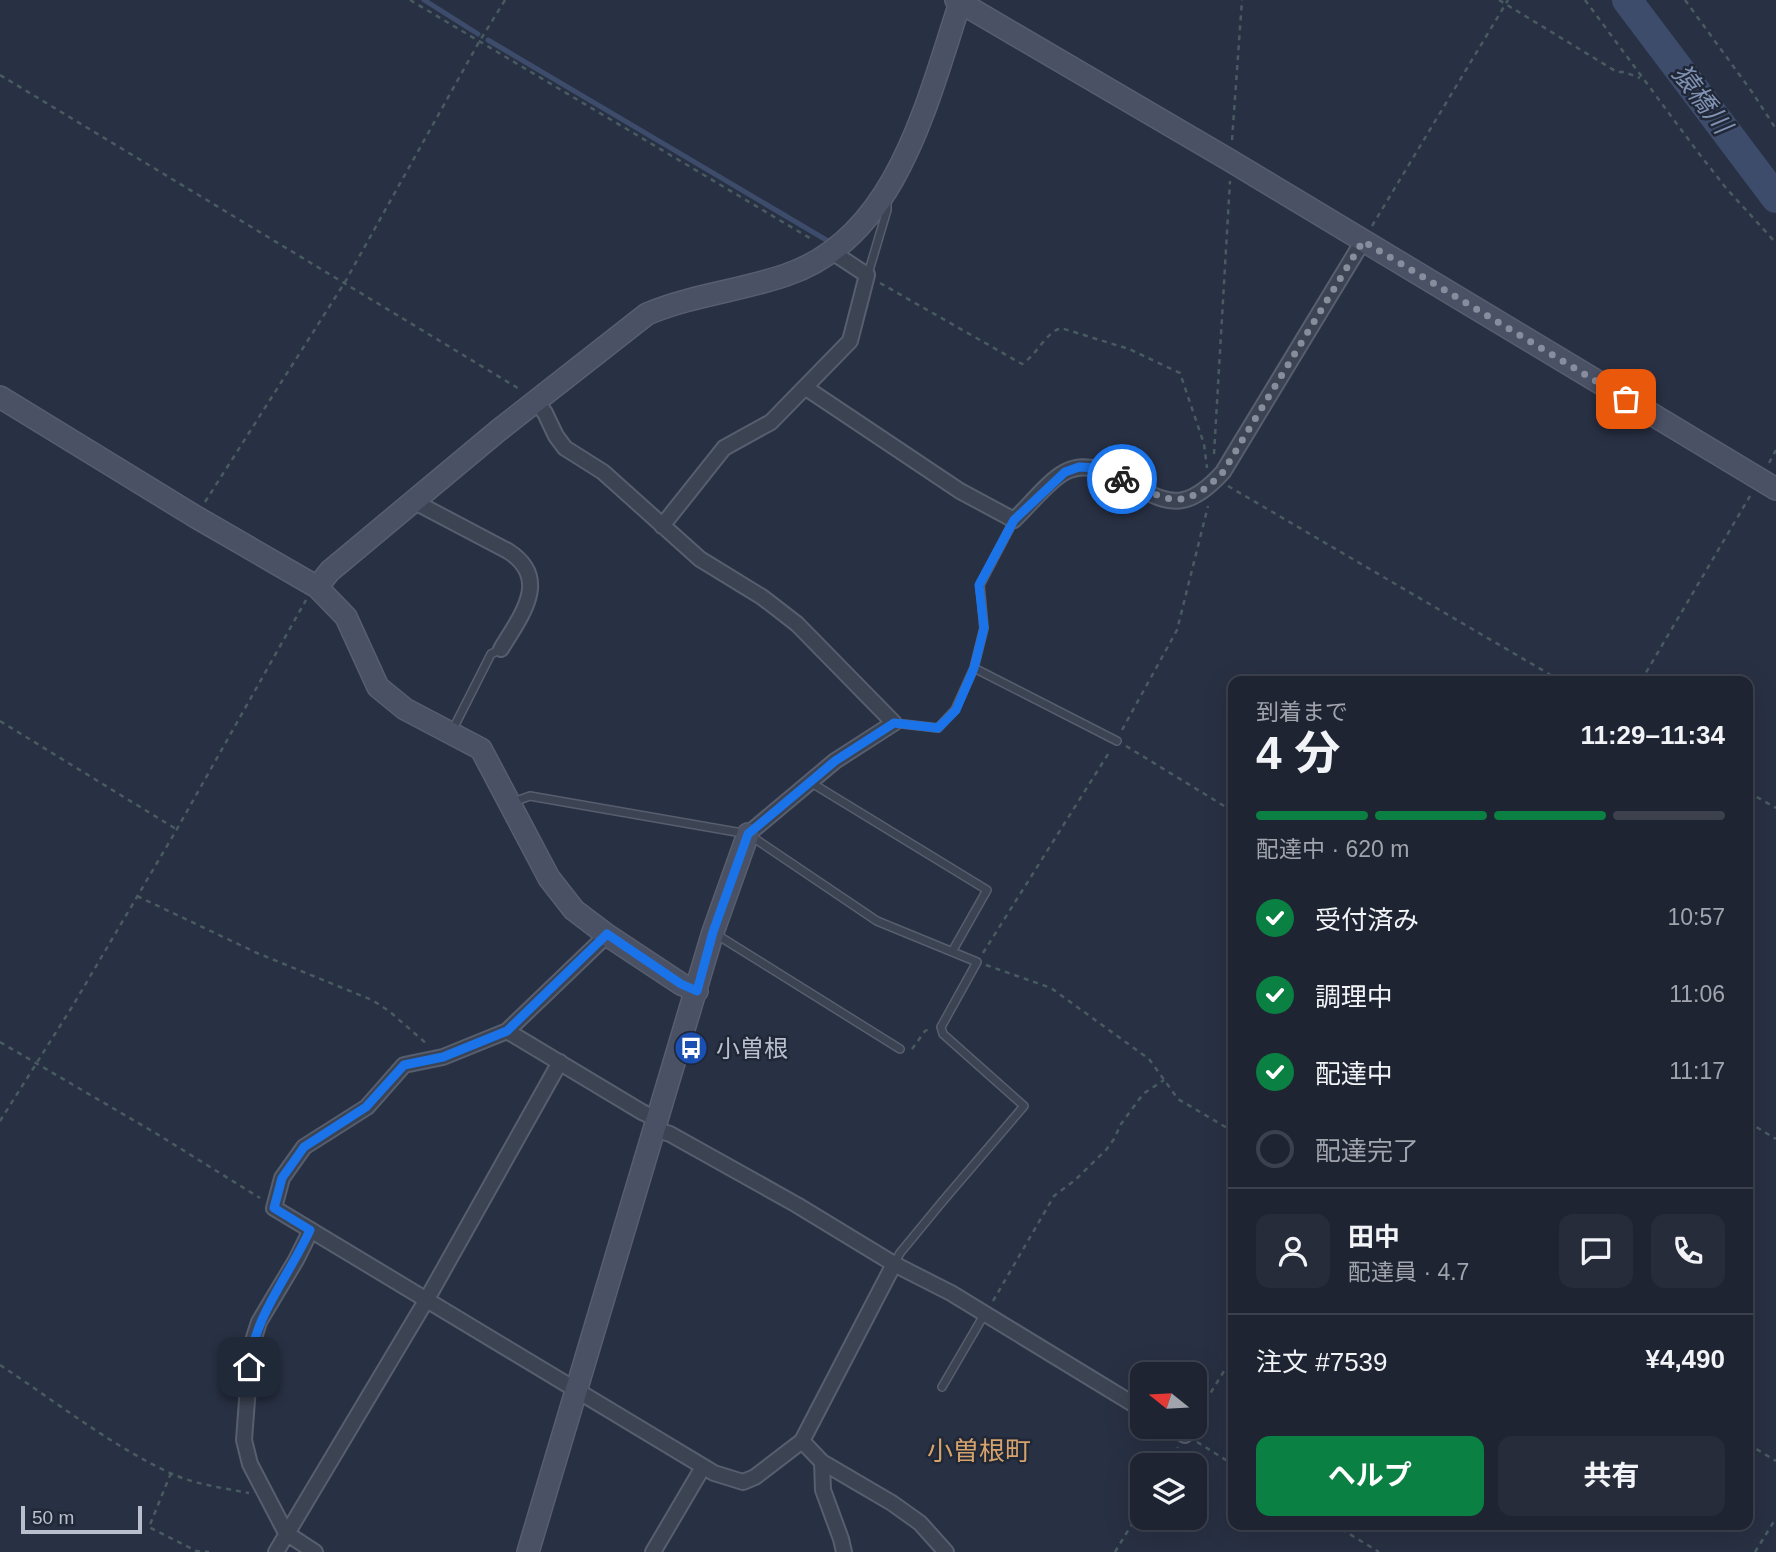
<!DOCTYPE html>
<html lang="ja">
<meta charset="utf-8">
<style>
body{margin:0;font-family:Arial,"Noto Sans JP",sans-serif;background:#262c3a;color:#f1f3f6;height:100vh;display:flex;flex-direction:column;font-size:26px;white-space:nowrap}
*{box-sizing:border-box;margin:0}
p{font-size:23px;color:#a1a4ac}
.icon{flex:none;width:38px;height:38px;fill:none;stroke:currentColor;stroke-width:2;stroke-linecap:round;stroke-linejoin:round}
.map{position:relative;flex:1;overflow:hidden}
.sheet{position:absolute;left:1228px;top:676px;width:525px;height:854px;display:flex;flex-direction:column;background:#1e2432;border-radius:14px;box-shadow:0 7px 28px #0002,0 0 0 2px #3c414d}
.sheet>*{flex:none}
.needle{width:46px;rotate:288deg}
.buttons{position:absolute;left:1130px;top:1362px;display:grid;gap:14px}
.buttons a{display:grid;place-items:center;width:77px;height:77px;border-radius:14px;background:#1e2432;box-shadow:0 7px 28px #0002,0 0 0 2px #3c414d;font-size:35px}
.scale{position:absolute;left:21px;bottom:18px;width:121px;box-sizing:border-box;padding-left:7px;border:4px solid #b9bfcc;border-top:0;font-size:19px;line-height:24px;white-space:nowrap;color:#b9bfcc;-webkit-text-stroke:5px #202838;paint-order:stroke}
.pin{position:absolute;display:grid;place-items:center;width:60px;height:60px;color:#fff;margin:-30px;border-radius:14px;box-shadow:0 4px 10px #0006}
.courier{position:absolute;display:grid;place-items:center;width:70px;height:70px;margin:-35px;border:5px solid #1a73e8;border-radius:50%;background:#fff;color:#222;box-shadow:0 2px 9px #0007}
.headline em{font-style:normal;font-weight:700}
.headline div{display:flex;flex-direction:column-reverse}
.headline{display:flex;align-items:center;justify-content:space-between;height:119px;padding:0 28px}
h1{font-size:46px;font-weight:700;line-height:52px}
.bar{display:grid;grid-template-columns:repeat(4,1fr);gap:10px 7px;align-content:center;height:84px;padding:0 28px}
.bar i{height:9px;border-radius:5px;background:#3c414d}
.bar .on{background:#0b8043}
.bar p{grid-column:span 4}
.line{display:flex;align-items:center;gap:18px;padding:0 28px;border-top:2px solid #3c414d}
.line div{flex:1}
.round{display:grid;place-items:center;flex:none;width:74px;height:74px;border-radius:14px;background:#262c3a}
ol{padding:0 28px;list-style:none}
li{display:flex;align-items:center;gap:21px;height:77px}
li p{margin-inline-start:auto}
li .icon{padding:7px;border-radius:50%;background:#0b8043;color:#fff;stroke-width:4}
li:last-child{color:#a1a4ac}
li i{width:38px;height:38px;border:4px solid #3c414d;border-radius:50%}
.button{display:flex;gap:14px;margin-top:auto;padding:14px 28px}
.button a{flex:1;height:80px;border-radius:14px;background:#0b8043;color:#fff;font-size:28px;font-weight:700;line-height:80px;text-align:center}
.button a+a{background:#262c3a;color:#f1f3f6}
.map>svg:first-child{display:block}
.lines{fill:none;stroke-linecap:round;stroke-linejoin:round}
.stream{stroke:#3e4c6b;stroke-width:5}
.river{stroke:#3e4c6b;stroke-width:30}
.lane-casing{stroke:#575e6d;stroke-width:10}
.street-casing{stroke:#575e6d;stroke-width:18}
.secondary-casing{stroke:#575e6d;stroke-width:24}
.path{stroke:#485b60;stroke-width:2.5;stroke-dasharray:5 5;stroke-linecap:butt}
.lane{stroke:#3c4352;stroke-width:7}
.street{stroke:#3c4352;stroke-width:14}
.secondary{stroke:#4a5165;stroke-width:21}
.done{stroke:#868d9c;stroke-width:7;stroke-dasharray:0 12.6}
.route{stroke:#1a73e8;stroke-width:9}
.labels{text-anchor:middle;dominant-baseline:central;stroke-width:5;stroke-linejoin:round;paint-order:stroke}
.poi-label{font-size:24px;fill:#b9bfcc;stroke:#202838;text-anchor:start}
.water-label{font-size:26px;font-style:italic;fill:#8191b2;stroke:#202838}
.neighbourhood-label{font-size:26px;fill:#d5a36b;stroke:#202838}
</style>
<div class="map">
<svg width="1776" height="1552" viewBox="0 0 1776 1552">
<rect width="100%" height="100%" fill="#283043"/>
<g class="lines">
<path class="stream" d="M424 0 478 34
M488 40 828 241"/>
<path class="river" d="M1627 0 1776 198"/>
<defs>
<path id="lane" d="M868 274 887 210V198
M974 668 1117 741
M894 723 938 728 955 710 974 668 984 628 980 585 1014 520
M452 731 491 654 501 649
M810 782 987 890 953 950
M513 802 530 796 748 834 877 921 977 962 941 1027 943 1034 1024 1106 942 1202 900 1253 894 1264
M714 933 900 1049
M942 1387 984 1315"/>
<path id="street" d="M806 388 960 491 1014 520C1029 506 1048 481 1065 472 1105 451 1147 508 1183 500 1198 497 1213 483 1223 472L1363 241
M536 401 545 413 556 436 565 448 603 472 700 559 762 597 797 624 894 723 835 761 748 834
M413 501 508 551C552 579 520 617 501 649
M662 526 724 448 771 422 850 341 867 275 832 252
M607 935 507 1031 443 1057 404 1065 367 1107 304 1147 282 1178 274 1208 714 1473 743 1482 755 1477 802 1441 894 1264
M507 1031 642 1112 657 1119
M654 1129 670 1134 797 1205 894 1264 951 1293 1143 1410
M311 1230 296 1260 259 1322 251 1347 244 1440 250 1464 286 1533 315 1552
M1170 1426 1185 1435
M802 1441 822 1462 892 1503 920 1523 946 1552
M822 1462 823 1490 841 1539 844 1552
M276 1552 427 1299 560 1062
M653 1552 703 1467"/>
<path id="secondary" d="M956 0 1231 161 1776 489
M0 397 196 517 317 587 346 617 378 687 405 709 481 749 549 878 574 910 607 935 681 984 697 991
M317 587 330 571 499 430 647 314C692 295 740 291 786 275 897 238 927 101 960 3
M528 1552 713 932 748 834"/>
</defs>
<use href="#lane" class="lane-casing"/>
<use href="#street" class="street-casing"/>
<use href="#secondary" class="secondary-casing"/>
<path class="path" d="M410 0 813 240
M1499 0 1617 72H1624L1640 78
M1585 0 1697 151 1726 188 1776 243
M1685 0 1752 92 1776 129
M0 75 521 390
M1232 140 1242 0
M1372 226 1508 0
M880 283 1022 364C1037 355 1045 333 1061 328L1129 349 1180 373 1204 444 1207 468
M1214 454 1230 181
M1769 463 1776 450
M1228 486 1561 681
M205 502 345 282 479 42 505 0
M1641 681 1750 496
M0 721 176 829
M1122 730 1177 630 1208 506
M1126 746 1234 812
M1748 792 1776 808
M137 896 257 953 372 1000 389 1011 428 1045
M983 953 1110 751
M986 965 1051 988 1149 1059 1178 1099 1234 1132
M0 1042 157 1134 260 1198
M912 1049 925 1031 931 1028
M0 1121 72 1007 177 829 306 600
M1748 1122 1776 1139
M993 1301 1054 1196 1074 1181 1106 1150 1114 1139 1121 1124 1143 1094 1164 1080
M0 1365C55 1401 110 1445 170 1473 194 1484 222 1488 249 1493
M1195 1418 1234 1355
M1197 1442 1234 1465
M1748 1444 1776 1461
M1167 1465 1178 1447
M171 1473 149 1527 196 1551 209 1552
M1333 1524 1379 1552
M1115 1552 1143 1506
M1755 1552 1776 1518"/>
<use href="#lane" class="lane"/>
<use href="#street" class="street"/>
<use href="#secondary" class="secondary"/>
</g>
<g class="lines">
<path class="done" d="M1122 479C1167 500 1183 514 1223 472L1363 241 1626 399"/>
<path class="route" d="M249 1367C254 1316 289 1276 310 1230L274 1208 282 1178 304 1147 366 1107 404 1065 443 1057 507 1031 607 934 681 984 697 991 713 932 748 834 835 761 894 723 938 728 956 710 974 668 984 628 979 585 1014 520 1065 472 1079 467 1097 468 1122 479"/>
</g>
<defs>
<symbol id="bus-disc" viewBox="-11 -11 22 22"><circle r="9.5" fill="#1a4fb4" stroke="#202838"/><path d="M-5-6H5V4H4V6H2V4H-2V6H-4V4H-5ZM-3.5-4V0h7V-4ZM-3.5 1.2v1.5H-2V1.2ZM2 1.2v1.5H3.5V1.2Z" fill="#fff"/></symbol>
</defs>
<g fill-rule="evenodd">
<use href="#bus-disc" x="672" y="1029" width="38" height="38"/>
</g>
<g class="labels">
<g class="poi-label">
<text x="716" y="1048">小曽根</text>
</g>
<g class="water-label">
<text transform="translate(1702 99) rotate(53)">猿橋川</text>
</g>
<g class="neighbourhood-label">
<text x="979" y="1451">小曽根町</text>
</g>
</g>
</svg>
<div class="buttons">
<a><svg class="needle" viewBox="-14 -14 28 28"><path d="M0-13l5 13h-10z" fill="#e53935"/><path d="M0 13l5-13h-10z" fill="#a1a4ac"/></svg></a>
<a><svg class="icon" aria-label="layers" viewBox="0 0 24 24"><path d="M12 4l9 5-9 5-9-5zM3 14l9 5 9-5"/></svg></a>
</div>
<div class="scale">50 m</div>
<div class="pin" style="left:1626px;top:399px;background:#ea580c"><svg class="icon" aria-label="bag" viewBox="0 0 24 24"><path d="M5 8h14l-1 12H6zM9 8a3 3 0 0 1 6 0"/></svg></div>
<div class="pin" style="left:249px;top:1367px;background:#1f2937"><svg class="icon" aria-label="home" viewBox="0 0 24 24"><path d="M3 11l9-7 9 7M6 9v11h12V9"/></svg></div>
<div class="courier" style="left:1122px;top:479px"><svg class="icon" aria-label="bike" viewBox="0 0 24 24"><circle cx="6" cy="16" r="4"/><circle cx="18" cy="16" r="4"/><path d="M6 16l4-8h5l3 8M10 8l3 8H6M13 5h3"/></svg></div>
<section class="sheet">
<div class="headline"><div><h1>4 分</h1><p>到着まで</p></div><em>11:29–11:34</em></div>
<div class="bar"><i class="on"></i><i class="on"></i><i class="on"></i><i></i><p>配達中 · 620 m</p></div>
<ol>
<li><svg class="icon" aria-label="check" viewBox="0 0 24 24"><path d="M5 12l5 5 9-10"/></svg>受付済み<p>10:57</p></li>
<li><svg class="icon" aria-label="check" viewBox="0 0 24 24"><path d="M5 12l5 5 9-10"/></svg>調理中<p>11:06</p></li>
<li><svg class="icon" aria-label="check" viewBox="0 0 24 24"><path d="M5 12l5 5 9-10"/></svg>配達中<p>11:17</p></li>
<li><i></i>配達完了</li>
</ol>
<div class="line" style="height:126px"><a class="round"><svg class="icon" aria-label="person" viewBox="0 0 24 24"><circle cx="12" cy="8" r="4"/><path d="M4 21q1-7 8-7t8 7"/></svg></a><div><b>田中</b><p>配達員 · 4.7</p></div><a class="round"><svg class="icon" aria-label="chat" viewBox="0 0 24 24"><path d="M4 5h16v11H9l-5 4z"/></svg></a><a class="round"><svg class="icon" aria-label="phone" viewBox="0 0 24 24"><path d="M5 4h4l2 5-3 2q2 4 5 5l2-3 5 2v4C11 20 4 13 5 4z"/></svg></a></div>
<div class="line" style="height:91px"><div>注文 #7539</div><b>¥4,490</b></div>
<div class="button"><a>ヘルプ</a><a>共有</a></div>
</section>
</div>
